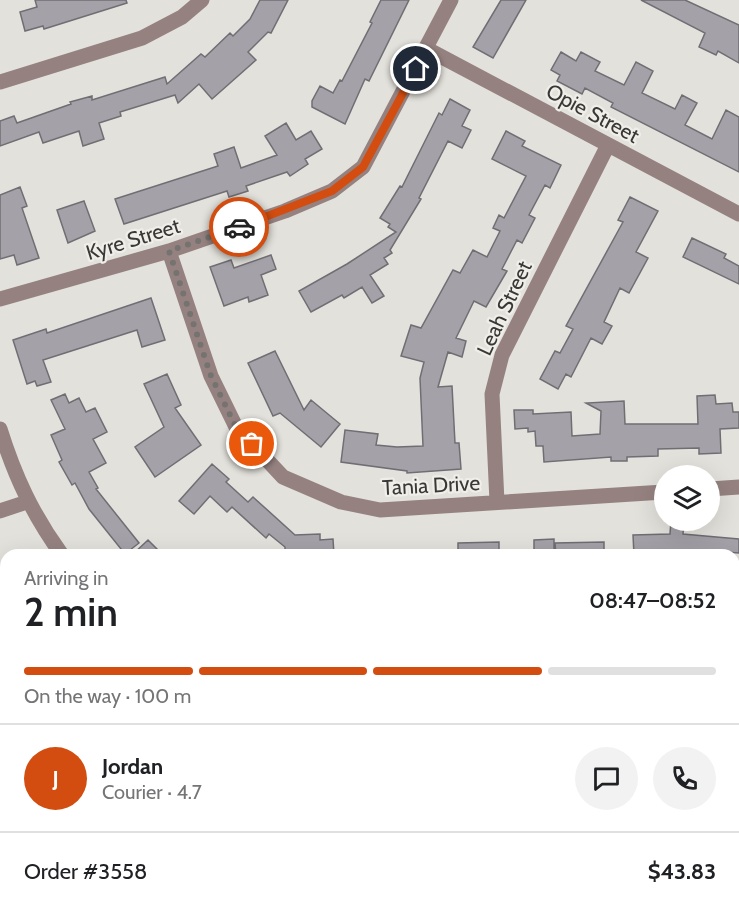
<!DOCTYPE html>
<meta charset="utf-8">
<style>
body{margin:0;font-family:Cabin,sans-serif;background:#f2f2f2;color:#202124;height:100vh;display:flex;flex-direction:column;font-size:22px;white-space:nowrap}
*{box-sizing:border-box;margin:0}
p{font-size:20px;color:#757577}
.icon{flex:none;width:33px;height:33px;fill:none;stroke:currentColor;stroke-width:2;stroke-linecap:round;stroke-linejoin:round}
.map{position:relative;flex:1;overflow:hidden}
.panel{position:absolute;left:0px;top:549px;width:740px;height:374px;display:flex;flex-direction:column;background:#fff;border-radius:18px 18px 0 0;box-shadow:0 6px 24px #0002}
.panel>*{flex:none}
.tools{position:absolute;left:654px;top:465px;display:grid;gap:12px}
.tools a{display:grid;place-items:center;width:66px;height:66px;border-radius:50%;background:#fff;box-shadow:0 6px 24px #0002;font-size:30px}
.pin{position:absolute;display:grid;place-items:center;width:51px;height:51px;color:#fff;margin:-26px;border:3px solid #fff;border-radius:50%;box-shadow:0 2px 6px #0007}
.courier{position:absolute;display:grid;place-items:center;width:60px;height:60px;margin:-30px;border:4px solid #d24d0f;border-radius:50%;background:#fff;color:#222;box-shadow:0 2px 8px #0007}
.head em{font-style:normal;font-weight:600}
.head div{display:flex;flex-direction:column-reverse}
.head{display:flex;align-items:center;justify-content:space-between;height:102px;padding:0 24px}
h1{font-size:39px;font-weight:600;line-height:45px}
.bar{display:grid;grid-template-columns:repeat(4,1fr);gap:9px 6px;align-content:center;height:72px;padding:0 24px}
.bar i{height:8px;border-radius:4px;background:#e0e0e0}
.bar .on{background:#d24d0f}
.bar p{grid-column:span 4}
.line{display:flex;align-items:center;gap:15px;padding:0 24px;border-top:2px solid #e0e0e0}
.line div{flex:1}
.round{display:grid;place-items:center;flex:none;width:63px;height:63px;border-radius:32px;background:#f2f2f2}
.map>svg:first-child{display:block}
.green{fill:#c8d3bc}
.building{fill:#a4a2a8;stroke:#706e73;stroke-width:1.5}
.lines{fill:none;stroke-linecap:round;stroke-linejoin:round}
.path{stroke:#9e9c98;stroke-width:3;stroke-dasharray:3 3;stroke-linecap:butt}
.minor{stroke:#958280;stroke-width:15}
.done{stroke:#747370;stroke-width:6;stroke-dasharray:0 10.8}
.route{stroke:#d24d0f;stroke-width:8}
.labels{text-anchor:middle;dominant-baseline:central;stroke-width:4.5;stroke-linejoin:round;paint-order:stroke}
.street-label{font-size:21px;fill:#393836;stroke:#f0eee8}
</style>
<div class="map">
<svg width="739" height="922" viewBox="0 0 739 922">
<rect width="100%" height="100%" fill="#e3e1db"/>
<path class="green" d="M734 718H739V922H515V917L734 916Z
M6 731V916L13 917 10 922H0V733Z
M346 917H387V922H346Z"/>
<path class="building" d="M35 0H126L127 3 44 29 43 26 25 31 20 12 37 7Z
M260 0H288L271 33 268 32 248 52 256 60 212 99 199 84 178 103 175 95 120 112 121 116 99 123 104 139 83 146 79 131 43 143 39 132 0 146V121L14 116 17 123 71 104 70 102 92 96V100L165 77 167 84 201 54 205 57 230 33 233 36 250 19Z
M381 0H409L369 81 365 79 345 124 312 107V101L320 86 333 93 340 80 342 81 372 23 370 22Z
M501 0H526L493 58 473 47Z
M641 0H685L739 25V63L718 51 716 55 699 47 705 33Z
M561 52 576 61 581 52 600 62 595 71 624 85 636 62 653 71 642 93 675 109 682 95 697 103 685 125 712 139 726 110 739 117V172L611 107 613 103 585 88 582 94 557 81 560 75 551 70Z
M450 99 470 110 462 126 471 130 462 148 448 141 419 198 421 199 390 250 392 253 384 258 388 264 370 275 384 296 372 303 362 287 344 298 342 295 311 312 299 291 347 264 396 232 388 227 390 224 380 218 400 186 402 187 439 113 442 115Z
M286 123 296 140 311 131 322 149 305 159 308 164 290 176 287 172 246 186 248 191 229 197 227 191 124 224 115 199 218 166 214 154 234 147 241 168 277 155 265 136Z
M506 131 525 141 522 146 561 165 550 188 545 185 529 215 535 218 522 243 517 240 502 269 507 271 486 307 474 301 456 338 466 341 462 357 448 352 438 387 452 386 455 443H459L461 469 407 473V471L341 462 345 430 378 434 376 445 397 447 423 446 420 378 424 362 401 356 411 325 421 328 453 270 460 273 473 250 487 257 500 231 493 228 499 215 504 218 526 176 492 159Z
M20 187 27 206 22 208 39 258 17 265 14 255 0 259V195Z
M630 197 658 211 636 252 648 258 629 293 620 288 604 322 612 326 602 344 591 338 571 377 566 374 558 389 540 379 555 351 560 353 573 329 566 326 623 222 618 220Z
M84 201 95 231 68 243 57 210Z
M692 238 726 254 724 258 739 266V284L683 257Z
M271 255 276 269 261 275 268 295 249 302 248 297 224 306 210 267 231 260 234 268Z
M151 298 165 340 142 347 137 330 43 360 51 382 37 386 35 381 27 384 13 340 46 329 47 333Z
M275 351 304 410 311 400 340 424 321 447 280 413 273 416 248 363Z
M167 374 181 405 175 408 201 445 155 477 135 447 164 427 144 384Z
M65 394 69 403 79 398 86 412 95 408 107 432 93 439 106 463 89 472 98 488 96 489 139 543 125 554 89 509 75 483 72 485 59 462 62 460 51 435 65 429 51 400Z
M715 395 716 404 732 403 733 412H739V428L720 429 721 453 699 454V448L658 449V456L627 457V461H611V457L544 462 543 446H536L535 431 528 432V428L515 429 514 410H533V414L571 412 572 436 600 434 601 411 586 403 624 401 625 424H698L697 396Z
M212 464 229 479 226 482 248 502 253 497 295 535 320 534V540L333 539 334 555H287L285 553V547L269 534 266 538 232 507 227 512 210 496 194 514 179 501Z
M671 520 684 521 683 534 739 539V553L701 550 700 555H634L633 535 670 534Z
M554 539V555H534V540Z
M148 540 163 555H132Z
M499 542V555H458V543Z
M604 542V555H556L555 543Z"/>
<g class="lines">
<path class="path" d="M0 792 6 795
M734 853 739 854
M734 864 739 860
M0 871 6 861
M647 922 655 916
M738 922 739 913"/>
<path class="minor" d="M427 49 739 214
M0 82 142 38 182 17 202 0
M169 251 211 376 236 427 283 477 341 502 380 510 664 492
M0 299 169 251 285 211 332 191 363 167 451 0
M0 429C15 477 33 515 62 555
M710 489 739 487
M497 502 492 394 502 355 608 145
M0 511 27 502
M734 703H739"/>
</g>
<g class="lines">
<path class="done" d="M239 227 169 251 211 376 236 427 252 444"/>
<path class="route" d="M239 227 332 191 363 167 416 69"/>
</g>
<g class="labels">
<g class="street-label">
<text transform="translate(593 113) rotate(28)">Opie Street</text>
<text transform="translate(133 239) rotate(-17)">Kyre Street</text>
<text transform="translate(504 308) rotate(-65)">Leah Street</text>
<text transform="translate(431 485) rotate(-3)">Tania Drive</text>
</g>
</g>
</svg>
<div class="tools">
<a><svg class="icon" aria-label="layers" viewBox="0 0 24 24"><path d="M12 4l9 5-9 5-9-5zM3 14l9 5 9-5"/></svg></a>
</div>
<div class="pin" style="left:252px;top:444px;background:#ea580c"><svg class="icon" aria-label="bag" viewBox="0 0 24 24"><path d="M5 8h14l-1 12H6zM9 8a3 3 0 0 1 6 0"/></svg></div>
<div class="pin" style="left:416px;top:69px;background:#1f2937"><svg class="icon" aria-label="home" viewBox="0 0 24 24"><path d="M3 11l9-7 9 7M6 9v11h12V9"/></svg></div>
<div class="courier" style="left:239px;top:227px"><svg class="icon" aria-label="car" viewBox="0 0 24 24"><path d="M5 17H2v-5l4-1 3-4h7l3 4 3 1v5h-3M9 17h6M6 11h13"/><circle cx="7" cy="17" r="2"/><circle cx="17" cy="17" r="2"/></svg></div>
<section class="panel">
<div class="head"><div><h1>2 min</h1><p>Arriving in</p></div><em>08:47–08:52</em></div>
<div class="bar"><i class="on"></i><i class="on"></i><i class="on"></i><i></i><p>On the way · 100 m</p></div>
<div class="line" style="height:108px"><b class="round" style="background:#d24d0f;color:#fff">J</b><div><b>Jordan</b><p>Courier · 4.7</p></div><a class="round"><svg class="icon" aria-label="chat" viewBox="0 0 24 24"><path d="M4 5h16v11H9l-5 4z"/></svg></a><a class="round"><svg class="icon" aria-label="phone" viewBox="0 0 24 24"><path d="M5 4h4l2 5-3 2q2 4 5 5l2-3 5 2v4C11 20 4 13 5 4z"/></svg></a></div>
<div class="line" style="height:78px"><div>Order #3558</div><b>$43.83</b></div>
</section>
</div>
